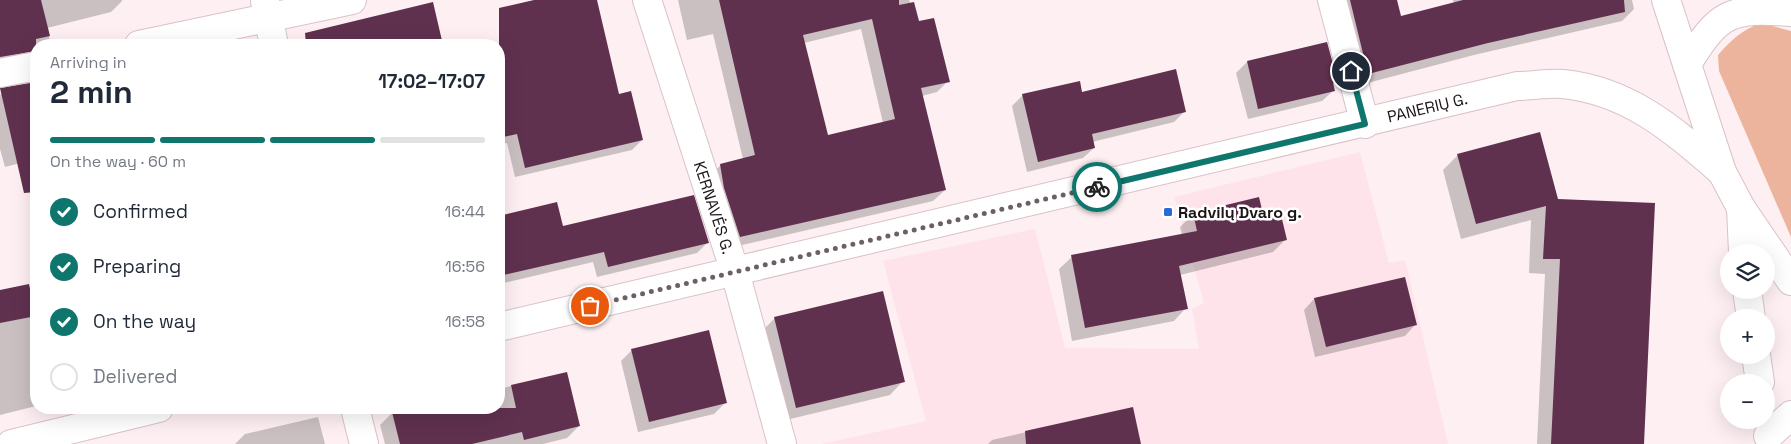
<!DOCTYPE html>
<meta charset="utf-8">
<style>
body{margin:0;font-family:"Space Grotesk",sans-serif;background:#f6f6f7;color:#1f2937;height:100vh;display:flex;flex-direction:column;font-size:19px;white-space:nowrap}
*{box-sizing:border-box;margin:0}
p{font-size:16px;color:#747a83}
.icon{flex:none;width:28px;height:28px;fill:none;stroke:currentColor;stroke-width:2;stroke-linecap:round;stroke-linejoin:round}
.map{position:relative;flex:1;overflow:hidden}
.drawer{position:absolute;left:30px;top:39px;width:475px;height:375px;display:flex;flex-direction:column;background:#fff;border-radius:20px;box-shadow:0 5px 20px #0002}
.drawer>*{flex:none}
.fabs{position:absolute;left:1720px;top:244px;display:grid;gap:10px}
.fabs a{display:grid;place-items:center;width:55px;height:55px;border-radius:50%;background:#fff;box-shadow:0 5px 20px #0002;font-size:25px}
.pin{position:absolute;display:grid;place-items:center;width:42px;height:42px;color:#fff;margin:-21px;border:2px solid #fff;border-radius:50%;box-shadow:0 1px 5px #0007}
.courier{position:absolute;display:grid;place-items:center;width:50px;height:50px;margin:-25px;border:4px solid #0f766e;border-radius:50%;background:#fff;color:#222;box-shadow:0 1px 6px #0007}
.overview em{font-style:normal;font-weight:600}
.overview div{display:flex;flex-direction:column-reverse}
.overview{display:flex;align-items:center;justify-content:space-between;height:85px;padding:0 20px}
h1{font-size:32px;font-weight:600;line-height:38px}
.bar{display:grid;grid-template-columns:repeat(4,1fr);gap:8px 5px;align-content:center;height:60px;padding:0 20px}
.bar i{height:6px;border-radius:4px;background:#e0e1e3}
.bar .current{background:#0f766e}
.bar p{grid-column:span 4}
ol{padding:0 20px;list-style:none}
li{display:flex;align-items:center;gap:15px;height:55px}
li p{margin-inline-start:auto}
li .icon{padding:5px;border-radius:50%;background:#0f766e;color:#fff;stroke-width:4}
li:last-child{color:#747a83}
li i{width:28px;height:28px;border:2px solid #e0e1e3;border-radius:50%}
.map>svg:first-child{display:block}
.built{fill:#fee4ea}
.green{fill:#ecb49d}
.shadow{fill:#0003;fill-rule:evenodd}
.building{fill:#60314f;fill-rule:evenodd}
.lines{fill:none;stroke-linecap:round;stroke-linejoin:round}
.street-casing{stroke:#d9c2c7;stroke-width:30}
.secondary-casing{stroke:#d9c2c7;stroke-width:30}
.street{stroke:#fff;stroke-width:28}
.secondary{stroke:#fff;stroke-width:28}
.done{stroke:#6b6163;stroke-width:5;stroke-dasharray:0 9}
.route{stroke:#0f766e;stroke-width:6}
.poi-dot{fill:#2a6ad7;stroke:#fff;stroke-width:2}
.labels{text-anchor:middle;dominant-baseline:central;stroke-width:5;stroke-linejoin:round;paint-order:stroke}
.street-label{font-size:16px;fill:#1c1416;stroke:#fff}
.poi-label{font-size:16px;font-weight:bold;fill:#1c1416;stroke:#fff;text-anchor:start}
</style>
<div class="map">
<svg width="1791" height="444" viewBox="0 0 1791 444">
<rect width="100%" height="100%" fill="#fdeff2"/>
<path class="built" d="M1360 152 1389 263 1405 260 1448 444H822L926 421 883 261 1035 229 1065 348 1199 349 1192 309 1204 303 1174 197Z"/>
<path class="green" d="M1761 23 1791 31V237L1719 71 1718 55C1731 40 1742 30 1761 23Z"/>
<path class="shadow" d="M0 0H122V1L111 12 47 28 51 45H36V66H0Z
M540 0H595L618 95 642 140 632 150 515 177 507 143 499 145V67L531 59Z
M678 0H909L918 23 948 81 937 92 922 96 945 190 933 201 729 248 709 176 721 165 743 159 713 34 687 40ZM861 29 883 123 827 137 804 43Z
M1335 0H1396L1400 18 1454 4 1453 0H1632L1634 9 1622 21 1474 55 1356 86Z
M1247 62 1336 82 1332 86 1333 91 1322 101 1248 119 1236 73Z
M36 83V159L5 167 0 149V95L6 89Z
M1081 93 1185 111 1174 122 1092 142 1094 148 1083 158 1027 172 1012 106 1023 95Z
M1458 155 1557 200 1642 444H1537L1545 274 1529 273 1531 220 1461 239 1443 170Z
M556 204 562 228 708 242 697 253 597 277 593 262 499 284V217Z
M1193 214 1263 220 1285 240 1273 252 1180 275 1186 308 1174 321 1072 341 1059 269 1072 257 1182 235 1180 227Z
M28 285 36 323V406L0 415V291Z
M1314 299 1415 325 1405 336 1315 357 1304 310Z
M775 318 903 381 890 395 782 421 761 332Z
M632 350 725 403 714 414 638 432 621 361Z
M566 373 579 426 567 438 543 444H385L380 425 392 413 416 408H499V389Z
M1132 408 1140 444H988L992 440Z
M318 417 325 444H235L245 434Z"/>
<path class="building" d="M0 0H41L50 36 36 39V51L0 57Z
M534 0H597L619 94 631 91 643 140 525 168 517 134 499 138V8Z
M719 0H899V5L914 2 919 21 934 18 950 82 921 88 946 190 740 237 724 188 720 164 755 155ZM872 19 895 119 828 135 803 35Z
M1350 0H1397L1401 16 1463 0H1624L1625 12 1488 43 1368 74Z
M433 2 443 45H306L305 33Z
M1327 42 1338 82 1333 83 1335 91 1258 109 1247 61Z
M1176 69 1186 112 1092 134 1095 148 1038 162 1022 94 1080 81 1082 92Z
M36 82V192L24 193 0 88Z
M1540 132 1558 199 1655 203 1644 444H1551L1560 259H1543L1546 206 1476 224 1457 154Z
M694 195 709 243 608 267 604 252 499 276V216L557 202 563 226Z
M1259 197 1264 218 1281 215 1287 240 1179 266 1188 309 1085 328 1071 255 1197 231 1193 213Z
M1405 277 1417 325 1326 347 1314 298Z
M29 284 36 316 0 323V290Z
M883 291 905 382 796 408 774 317Z
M709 330 727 403 649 422 631 349Z
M567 372 580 426 524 440 522 432 472 444H400L392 412 410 408H516L511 385Z
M1133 407 1141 444H1026L1025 431Z"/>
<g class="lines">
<defs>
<g id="street">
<path id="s1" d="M647 0 735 272 782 444"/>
<path d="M1332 0 1365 124"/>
<path d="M265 1 274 45"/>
<path d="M139 45 352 0"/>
<path d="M0 73 36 66"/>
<path d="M1741 208 1743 252"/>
<path d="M1747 290 1751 318"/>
<path d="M1756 355 1760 382"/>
<path d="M355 408 364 444"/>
<path d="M1768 436 1791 415"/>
</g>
<g id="secondary">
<path d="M1666 0 1722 172 1741 208 1791 281"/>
<path d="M1687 64C1720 11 1730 8 1791 12"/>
<path id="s2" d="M499 327 1517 86C1532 86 1548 83 1563 84 1630 91 1673 130 1722 172"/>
<path d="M11 444 159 408"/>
</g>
</defs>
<use href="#street" class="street-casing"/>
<use href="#secondary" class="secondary-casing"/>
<use href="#street" class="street"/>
<use href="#secondary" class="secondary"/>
</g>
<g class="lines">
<path class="done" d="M590 306 1097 187"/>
<path class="route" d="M1097 187 1365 124 1351 71"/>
</g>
<rect class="poi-dot" x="1163" y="207" width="10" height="10" rx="2.5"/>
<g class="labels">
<g class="street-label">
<text stroke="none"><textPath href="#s2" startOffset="954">PANERIŲ G.</textPath></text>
<text stroke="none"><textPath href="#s1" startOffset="218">KERNAVĖS G.</textPath></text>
</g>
<g class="poi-label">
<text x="1178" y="212">Radvilų Dvaro g.</text>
</g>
</g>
</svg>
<div class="fabs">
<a><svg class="icon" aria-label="layers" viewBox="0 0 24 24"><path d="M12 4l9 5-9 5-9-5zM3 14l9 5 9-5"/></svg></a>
<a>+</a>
<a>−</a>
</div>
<div class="pin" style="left:590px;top:306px;background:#ea580c"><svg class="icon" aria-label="bag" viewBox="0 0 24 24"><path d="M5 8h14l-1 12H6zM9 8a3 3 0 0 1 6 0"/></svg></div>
<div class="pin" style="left:1351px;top:71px;background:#1f2937"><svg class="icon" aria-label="home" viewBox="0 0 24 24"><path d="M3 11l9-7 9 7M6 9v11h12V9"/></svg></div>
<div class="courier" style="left:1097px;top:187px"><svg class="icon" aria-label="bike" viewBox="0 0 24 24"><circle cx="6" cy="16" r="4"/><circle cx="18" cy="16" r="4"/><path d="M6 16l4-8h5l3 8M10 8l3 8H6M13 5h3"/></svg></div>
<section class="drawer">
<div class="overview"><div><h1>2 min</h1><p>Arriving in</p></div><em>17:02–17:07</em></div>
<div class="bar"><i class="current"></i><i class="current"></i><i class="current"></i><i></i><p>On the way · 60 m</p></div>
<ol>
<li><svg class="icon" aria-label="check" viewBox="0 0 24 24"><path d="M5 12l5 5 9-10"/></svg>Confirmed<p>16:44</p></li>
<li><svg class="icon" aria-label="check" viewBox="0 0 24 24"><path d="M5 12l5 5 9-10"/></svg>Preparing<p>16:56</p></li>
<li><svg class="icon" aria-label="check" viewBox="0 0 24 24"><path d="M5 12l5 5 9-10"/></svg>On the way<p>16:58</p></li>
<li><i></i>Delivered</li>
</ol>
</section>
</div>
